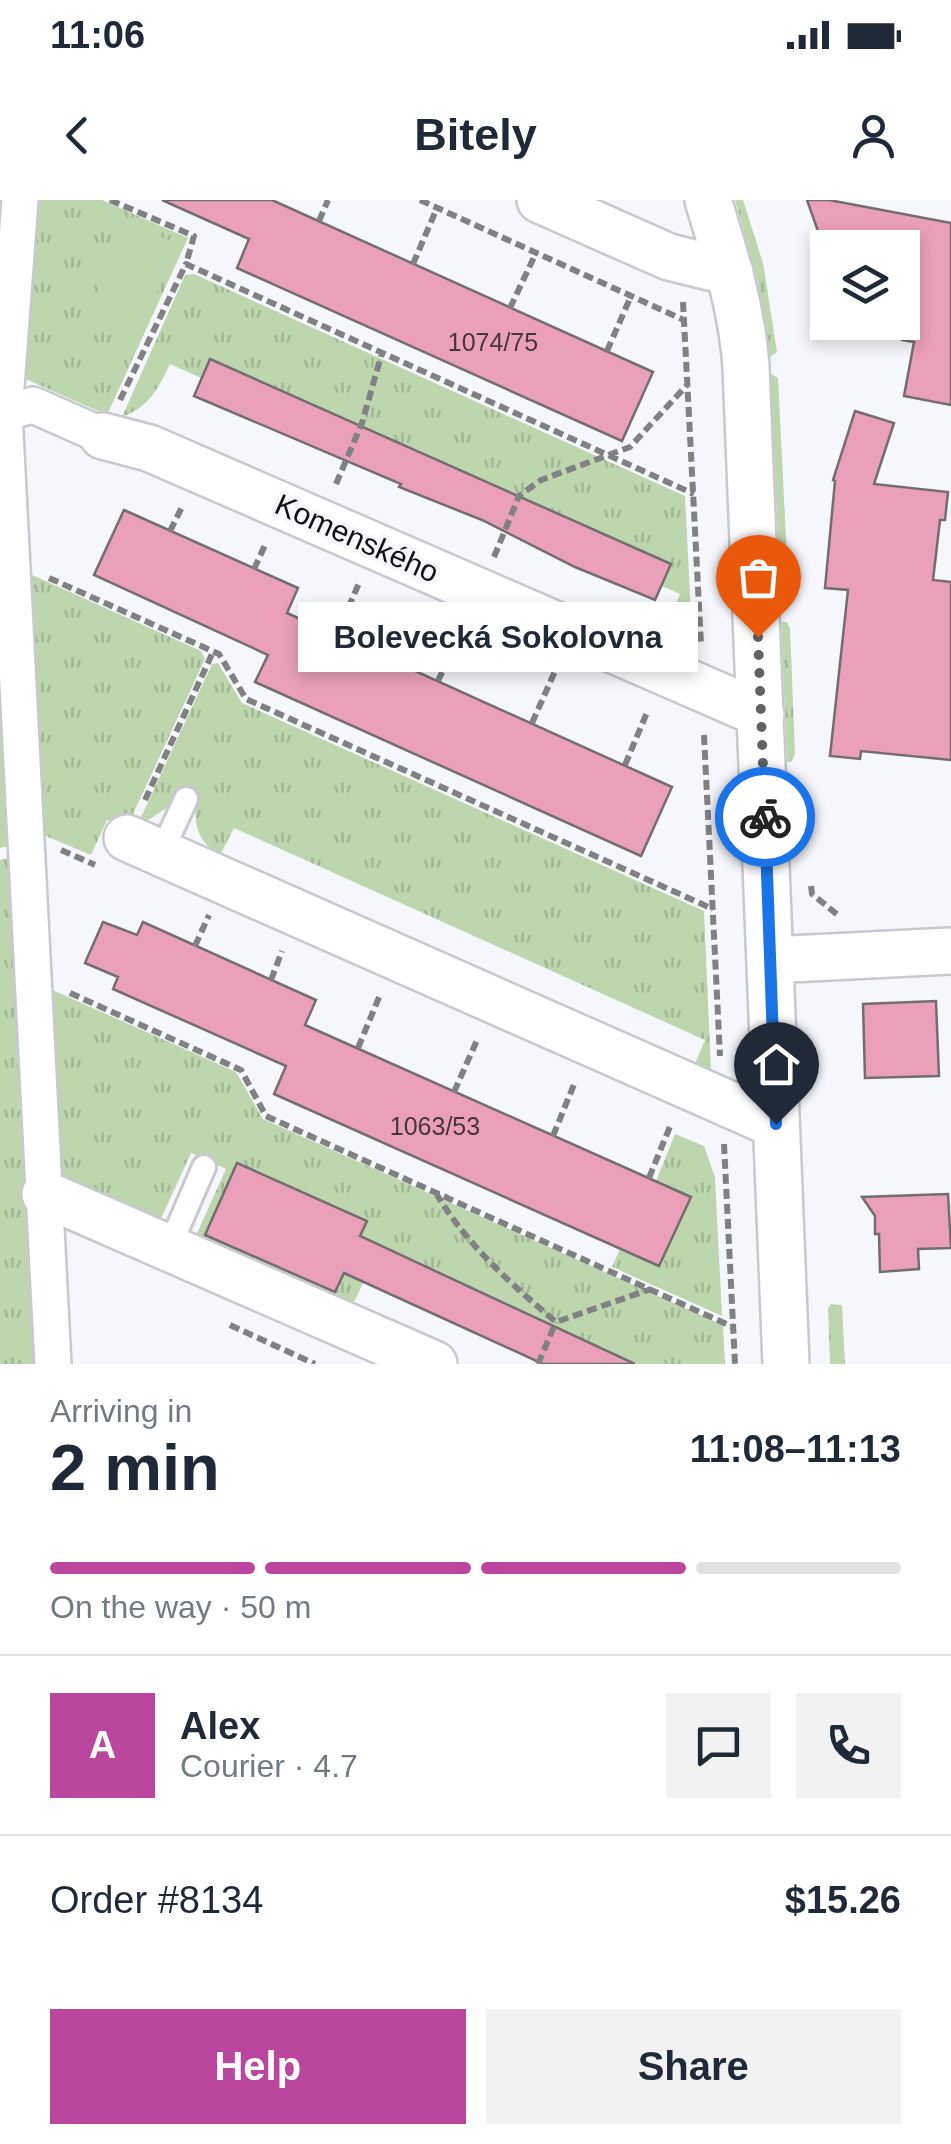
<!DOCTYPE html>
<meta charset="utf-8">
<style>
body{margin:0;font-family:Arial,sans-serif;background:#f2f2f3;color:#1f2937;height:100vh;display:flex;flex-direction:column;font-size:38px;white-space:nowrap}
*{box-sizing:border-box;margin:0}
p{font-size:32px;color:#747a83}
.icon{flex:none;width:55px;height:55px;fill:none;stroke:currentColor;stroke-width:2;stroke-linecap:round;stroke-linejoin:round}
.map{position:relative;height:1164px;overflow:hidden}
.panel{display:flex;flex-direction:column;background:#fff;flex:1}
.panel>*{flex:none}
.buttons{position:absolute;left:810px;top:30px;display:grid;gap:20px}
.buttons a{display:grid;place-items:center;width:110px;height:110px;border-radius:0px;background:#fff;box-shadow:0 5px 15px #0003;font-size:50px}
.pin{position:absolute;display:grid;place-items:center;width:85px;height:85px;color:#fff;margin:-102px -42px;border-radius:50% 50% 50% 0;rotate:-45deg;box-shadow:0 0 10px #0007}
.pin .icon{rotate:45deg}
.courier{position:absolute;display:grid;place-items:center;width:100px;height:100px;margin:-50px;border:8px solid #1a73e8;border-radius:50%;background:#fff;color:#222;box-shadow:0 2px 12px #0007}
.bubble{position:absolute;height:70px;border-radius:0px;background:#fff;box-shadow:0 5px 15px #0003;font-size:32px;font-weight:800;line-height:70px;text-align:center}
.headline em{font-style:normal;font-weight:800}
.headline div{display:flex;flex-direction:column-reverse}
.headline{display:flex;align-items:center;justify-content:space-between;height:170px;padding:0 50px}
h1{font-size:65px;font-weight:800;line-height:75px}
.bar{display:grid;grid-template-columns:repeat(4,1fr);gap:15px 10px;align-content:center;height:120px;padding:0 50px}
.bar i{height:12px;border-radius:8px;background:#e0e1e3}
.bar .current{background:#bb469d}
.bar p{grid-column:span 4}
.line{display:flex;align-items:center;gap:25px;padding:0 50px;border-top:2px solid #e0e1e3}
.line div{flex:1}
.round{display:grid;place-items:center;flex:none;width:105px;height:105px;border-radius:0px;background:#f2f2f3}
.action{display:flex;gap:20px;margin-top:auto;padding:20px 50px}
.action a{flex:1;height:115px;border-radius:0px;background:#bb469d;color:#fff;font-size:40px;font-weight:800;line-height:115px;text-align:center}
.action a+a{background:#f2f2f3;color:#1f2937}
.status{display:flex;justify-content:space-between;align-items:center;height:70px;padding:0 50px;background:#fff;direction:ltr}
.status svg{height:28px;fill:currentColor}
header{display:flex;justify-content:space-between;align-items:center;height:130px;padding:0 50px;background:#fff;font-size:45px;font-weight:800}
.map>svg:first-child{display:block}
.grass{fill:url(#grass-tufts)}
.pitch{fill:#bdd6ae}
.building{fill:#eaa0b9;stroke:#736d6f;stroke-width:2.5}
.lines{fill:none;stroke-linecap:round;stroke-linejoin:round}
.service-casing{stroke:#c8c9ce;stroke-width:28}
.pedestrian-casing{stroke:#c8c9ce;stroke-width:40}
.minor-casing{stroke:#c8c9ce;stroke-width:50}
.path{stroke:#818184;stroke-width:6;stroke-dasharray:10 5;stroke-linecap:butt}
.service{stroke:#fff;stroke-width:22}
.pedestrian{stroke:#fff;stroke-width:35}
.minor{stroke:#fff;stroke-width:45}
.done{stroke:#616264;stroke-width:10;stroke-dasharray:0 18}
.route{stroke:#1a73e8;stroke-width:12}
.labels{text-anchor:middle;dominant-baseline:central;stroke-width:8;stroke-linejoin:round;paint-order:stroke}
.number-label{font-size:25px;fill:#47353c}
.street-label{font-size:30px;fill:#111112;stroke:#f6f7fc}
</style>
<div class="status"><b>11:06</b><svg viewBox="0 0 49 12"><path d="M0 12V9h3v3zM5 12V6h3v6zM10 12V3h3v9zM15 12V0h3v12zM26 1h20v11H26zM47 4h2v5h-2z"/></svg></div>
<header><svg class="icon" aria-label="back" viewBox="0 0 24 24"><path d="M15 5l-7 7 7 7"/></svg>Bitely<svg class="icon" aria-label="person" viewBox="0 0 24 24"><circle cx="12" cy="8" r="4"/><path d="M4 21q1-7 8-7t8 7"/></svg></header>
<div class="map">
<svg width="951" height="1164" viewBox="0 0 951 1164">
<defs>
<pattern id="grass-tufts" width="24" height="20" patternUnits="userSpaceOnUse" patternTransform="scale(2.5)"><rect width="24" height="20" fill="#bdd6ae"/><path d="M3 7l-1-3M5 7V3M7 7l1-3M15 17l-1-3M17 17v-4M19 17l1-3" fill="none" stroke="#a1b795"/></pattern>
</defs>
<rect width="100%" height="100%" fill="#f6f7fc"/>
<path class="grass" d="M34 0H102L188 38 107 215 21 177Z
M735 0H743L763 63 777 152 769 158 758 83Z
M194 74 685 296 693 453 658 446 680 394 170 164C158 189 149 207 122 217L185 75Z
M769 173 778 178 789 399 782 406Z
M0 366 9 646 0 648Z
M30 374 201 451 205 459 127 627 107 620 91 655 41 634Z
M781 422H787L790 428 795 554 791 562H787Z
M218 463 242 503 704 711 711 870 693 868 705 840 234 628 220 655C196 641 194 624 196 598L179 591 168 607 136 628 212 464Z
M8 658 14 662 53 1164H0V660Z
M48 788 236 872 263 919 723 1125 725 1164H638L404 1056 368 1072 351 1109 194 1040 226 969 191 953 160 1021 55 974Z
M675 934 704 946 715 977 722 1116 612 1067 620 1049 660 1065 690 997 656 981Z
M831 1104 842 1105 845 1164H830L828 1108Z"/>
<path class="pitch" d="M130 22 179 45 132 145 83 122Z"/>
<path class="building" d="M162 0H272L653 172 622 241 237 68 249 39Z
M807 0H829L951 23V205L904 196 914 142 902 140V48H824Z
M210 159 671 364 655 400 575 367 482 320 399 287 401 284 194 196Z
M855 211 894 223 874 284 948 292 945 320H940L933 380 951 382V560L861 551 860 559 830 556 848 390 825 388 835 281 833 280Z
M124 310 298 388 287 413 672 587 641 656 255 482 268 455 94 375Z
M103 722 137 735 143 722 316 800 305 825 691 997 659 1066 274 894 286 866 113 789 118 777 85 763Z
M936 801 939 876 865 878 863 804Z
M237 963 367 1021 360 1036 635 1164H543L344 1073 335 1092 205 1035Z
M948 994 951 1048 918 1049 919 1069 880 1072 879 1034H875V1016L862 997Z"/>
<g class="lines">
<defs>
<path id="service" d="M161 653 186 599
M169 1048 204 967"/>
<path id="pedestrian" d="M20 0 4 213 53 1164
M4 213 33 205 103 236"/>
<path id="minor" d="M540 0 669 57 730 72
M708 0C725 55 742 109 746 167L786 1164
M103 236 149 248 761 514
M127 638 776 925
M770 760 951 751
M45 994 434 1164"/>
</defs>
<use href="#service" class="service-casing"/>
<use href="#pedestrian" class="pedestrian-casing"/>
<use href="#minor" class="minor-casing"/>
<path class="path" d="M110 0 194 36 186 64
M420 0 684 120
M319 21 328 0
M413 64 437 8
M683 102 701 444
M510 108 536 53
M607 151 631 96
M120 200 186 64 694 294
M336 284 362 223 382 153
M170 331 183 305
M494 357 519 296 541 280 630 247 687 185
M254 369 266 343
M49 378 219 454 246 499 713 709
M336 435 360 381
M438 481 462 428
M532 523 556 469
M704 535 720 856
M625 565 648 510
M145 600 213 452
M61 650 95 665
M811 686 812 694 839 716
M195 746 209 715
M271 780 282 751
M70 793 241 870 266 916 733 1127
M358 848 380 795
M454 892 478 838
M553 936 575 882
M724 944 735 1164
M649 978 671 924
M436 993C465 1043 512 1085 556 1122L651 1089
M230 1125 315 1164
M538 1164 556 1122"/>
<use href="#service" class="service"/>
<use href="#pedestrian" class="pedestrian"/>
<use href="#minor" class="minor"/>
</g>
<g class="lines">
<path class="done" d="M758 437 765 617"/>
<path class="route" d="M765 617 776 924"/>
</g>
<g class="labels">
<g class="number-label">
<text x="493" y="142">1074/75</text>
<text x="435" y="926">1063/53</text>
</g>
<g class="street-label">
<text transform="translate(357 338) rotate(24)">Komenského</text>
</g>
</g>
</svg>
<div class="buttons">
<a><svg class="icon" aria-label="layers" viewBox="0 0 24 24"><path d="M12 4l9 5-9 5-9-5zM3 14l9 5 9-5"/></svg></a>
</div>
<div class="pin" style="left:758px;top:437px;background:#ea580c"><svg class="icon" aria-label="bag" viewBox="0 0 24 24"><path d="M5 8h14l-1 12H6zM9 8a3 3 0 0 1 6 0"/></svg></div>
<div class="pin" style="left:776px;top:924px;background:#1f2937"><svg class="icon" aria-label="home" viewBox="0 0 24 24"><path d="M3 11l9-7 9 7M6 9v11h12V9"/></svg></div>
<div class="courier" style="left:765px;top:617px"><svg class="icon" aria-label="bike" viewBox="0 0 24 24"><circle cx="6" cy="16" r="4"/><circle cx="18" cy="16" r="4"/><path d="M6 16l4-8h5l3 8M10 8l3 8H6M13 5h3"/></svg></div>
<div class="bubble" style="left:298px;top:402px;width:400px">Bolevecká Sokolovna</div>
</div>
<section class="panel">
<div class="headline"><div><h1>2 min</h1><p>Arriving in</p></div><em>11:08–11:13</em></div>
<div class="bar"><i class="current"></i><i class="current"></i><i class="current"></i><i></i><p>On the way · 50 m</p></div>
<div class="line" style="height:180px"><b class="round" style="background:#bb469d;color:#fff">A</b><div><b>Alex</b><p>Courier · 4.7</p></div><a class="round"><svg class="icon" aria-label="chat" viewBox="0 0 24 24"><path d="M4 5h16v11H9l-5 4z"/></svg></a><a class="round"><svg class="icon" aria-label="phone" viewBox="0 0 24 24"><path d="M5 4h4l2 5-3 2q2 4 5 5l2-3 5 2v4C11 20 4 13 5 4z"/></svg></a></div>
<div class="line" style="height:130px"><div>Order #8134</div><b>$15.26</b></div>
<div class="action"><a>Help</a><a>Share</a></div>
</section>
